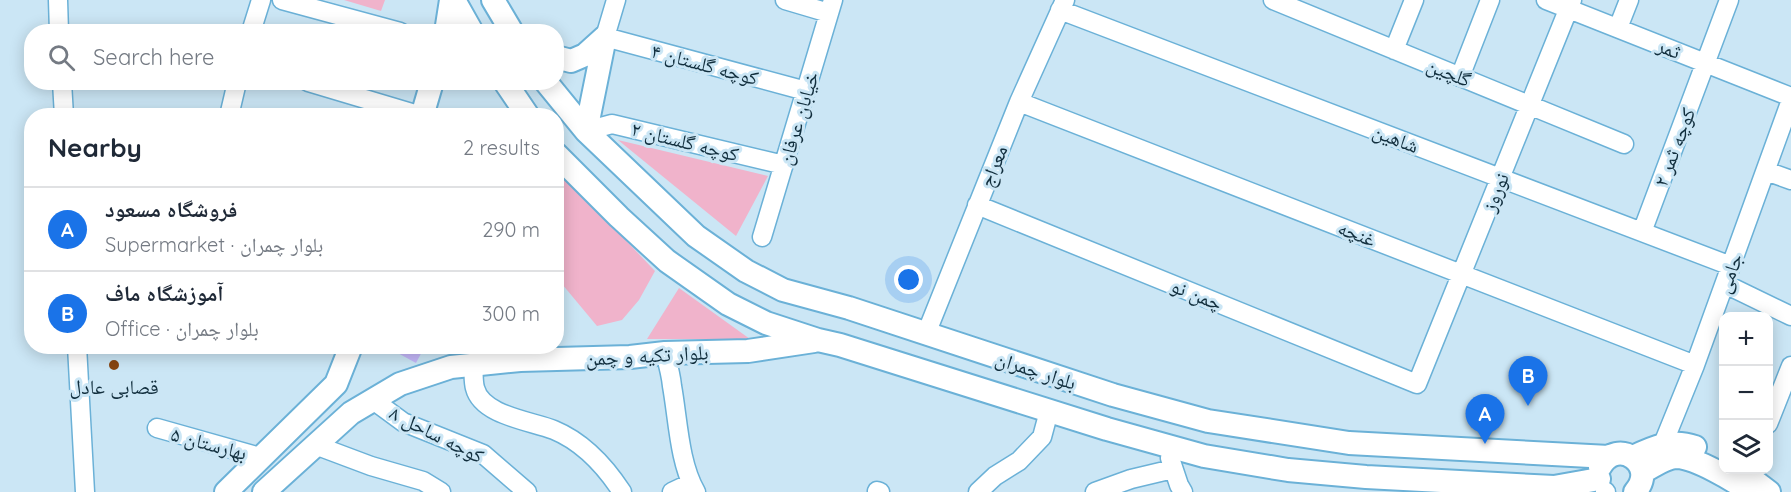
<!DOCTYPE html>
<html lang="en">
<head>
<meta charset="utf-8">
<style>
  :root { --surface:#fff; --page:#f2f2f3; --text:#1f2937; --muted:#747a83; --line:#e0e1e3; --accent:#1a73e8 }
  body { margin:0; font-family:Quicksand,"Noto Naskh Arabic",sans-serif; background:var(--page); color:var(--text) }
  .controls { position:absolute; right:18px; bottom:18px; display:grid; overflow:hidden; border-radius:12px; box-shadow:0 3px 15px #0003 }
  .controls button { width:54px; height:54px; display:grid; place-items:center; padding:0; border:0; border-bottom:2px solid var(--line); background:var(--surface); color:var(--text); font:30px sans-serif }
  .you { position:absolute; left:909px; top:280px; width:21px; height:21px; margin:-15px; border:4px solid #fff; border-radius:50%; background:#1a73e8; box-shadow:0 0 0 9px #1a73e833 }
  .badge { display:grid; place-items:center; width:39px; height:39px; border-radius:50%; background:var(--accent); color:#fff; font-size:20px; font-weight:700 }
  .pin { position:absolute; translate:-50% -50px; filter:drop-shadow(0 2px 3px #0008) }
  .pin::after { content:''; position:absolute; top:32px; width:21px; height:18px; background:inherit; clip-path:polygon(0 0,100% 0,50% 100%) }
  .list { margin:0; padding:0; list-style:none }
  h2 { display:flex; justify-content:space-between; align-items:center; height:78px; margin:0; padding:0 24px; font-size:26px }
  h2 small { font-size:20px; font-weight:400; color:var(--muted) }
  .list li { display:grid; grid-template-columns:39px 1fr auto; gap:18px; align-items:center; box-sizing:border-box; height:84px; padding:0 24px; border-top:2px solid var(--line) }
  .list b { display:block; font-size:22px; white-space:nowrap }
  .list p { margin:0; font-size:20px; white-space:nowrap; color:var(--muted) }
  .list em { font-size:20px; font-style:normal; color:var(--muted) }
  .icon { flex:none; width:33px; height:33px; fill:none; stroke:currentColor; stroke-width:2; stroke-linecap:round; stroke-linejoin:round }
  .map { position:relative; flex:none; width:1791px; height:492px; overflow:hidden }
  .search { position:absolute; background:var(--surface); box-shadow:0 3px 15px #0003; left:24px; top:24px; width:540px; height:66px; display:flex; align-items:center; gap:15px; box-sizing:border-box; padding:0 21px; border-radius:24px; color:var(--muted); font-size:22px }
  .panel { position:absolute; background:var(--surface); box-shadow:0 3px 15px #0003; left:24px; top:108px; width:540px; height:246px; border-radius:24px }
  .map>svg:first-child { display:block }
</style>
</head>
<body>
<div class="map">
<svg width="1791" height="492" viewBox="0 0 1791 492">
  <rect width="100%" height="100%" fill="#cbe6f5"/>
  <path fill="#f0b3cb" d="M344,0H385L381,11Z
    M471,108L501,110L507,115H466Z
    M618,140L768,176L736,236Z
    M556,167L655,271L639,300L622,320L597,326L557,278Z
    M679,288L750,339H647Z"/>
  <path fill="#c4b7f9" d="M385,346H425L416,363Z"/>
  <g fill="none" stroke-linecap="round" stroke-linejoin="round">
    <defs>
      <path id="minor" d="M58,0L59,32
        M282,0L400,32
        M616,0L605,37L806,91
        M785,0L829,13
        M1273,0L1624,144
        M1546,0L1791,97
        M1060,10L1731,266
        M1618,28L1629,0
        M251,32L261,0
        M1394,50L1414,0
        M1460,77L1490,0
        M62,82L64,116
        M308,82L422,116
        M1019,102L1695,365
        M229,116L237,82
        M586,131L612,124L784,165
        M1766,171L1791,180
        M977,205L1417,384L1572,0
        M1642,232L1729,0
        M762,237L833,0
        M1725,284L1791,316
        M926,334L1019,102L1065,0
        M77,346L85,492
        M665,353C668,364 671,375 672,386C678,419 679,463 696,492
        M473,365C474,372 473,381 475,388C482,416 532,421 554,430C583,442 605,466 622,492
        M373,400L403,422L483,454L527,492
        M1768,424L1791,366
        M157,428L260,457
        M1663,444L1695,365L1791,100
        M315,445L371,466L423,481L441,492
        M1170,458L1179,485L1183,492
        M877,491L880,492
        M1605,491L1606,492
        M672,492L691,483
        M978,492L995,476L1019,461L1042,437L1049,411
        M1095,492L1131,479L1173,469"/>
      <path id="major" d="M454,0L472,32
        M493,0L512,32
        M446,32L451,0
        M556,57L571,61L585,55L605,37
        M505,82L528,116
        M546,82L586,131L696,236L746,271L783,290L849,308L1113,395L1208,421L1349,443L1609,457
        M422,116L432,82
        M586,131L605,37
        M556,154L619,217L667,261L728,304L766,323L818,340L840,345L1107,429L1204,456L1288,470L1366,477L1554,487L1599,479
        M1633,457C1654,447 1672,439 1695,447
        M1600,467C1617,436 1659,465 1635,492
        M1740,470L1769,492
        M1642,472C1653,467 1665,457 1677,457C1696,458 1734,480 1749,492
        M226,492L336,384L351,346
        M264,492L351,413L400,384L451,367L520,360L630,357L665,353L748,351L814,341"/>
    </defs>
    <use href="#minor" stroke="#6bb1d7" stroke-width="21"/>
    <use href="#major" stroke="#6bb1d7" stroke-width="26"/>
    <use href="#minor" stroke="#fff" stroke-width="18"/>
    <use href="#major" stroke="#fff" stroke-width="22"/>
  </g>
  <circle fill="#874612" stroke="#cbe6f5" stroke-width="2" cx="114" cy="365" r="6"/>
  <g text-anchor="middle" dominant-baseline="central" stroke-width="6" stroke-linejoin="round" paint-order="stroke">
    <g font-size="20" fill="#112e3d" stroke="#cbe6f5">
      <text transform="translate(1669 48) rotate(22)">ثمر</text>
      <text transform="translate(705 64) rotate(15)">کوچه گلستان ۴</text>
      <text transform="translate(1449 72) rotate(22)">گلچین</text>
      <text transform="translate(798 118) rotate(-73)">خیابان عرفان</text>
      <text transform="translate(1396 138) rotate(21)">شاهین</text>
      <text transform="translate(685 141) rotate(14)">کوچه گلستان ۲</text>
      <text transform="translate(1674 147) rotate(-69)">کوچه ثمر ۲</text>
      <text transform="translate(993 166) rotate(-68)">معراج</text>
      <text transform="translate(1495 192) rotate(-68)">نوروز</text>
      <text transform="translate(1357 233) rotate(21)">غنچه</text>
      <text transform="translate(1729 273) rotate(-70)">جامی</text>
      <text transform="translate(1197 294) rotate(22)">چمن نو</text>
      <text transform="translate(647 355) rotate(-3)">بلوار تکیه و چمن</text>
      <text transform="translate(1036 370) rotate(18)">بلوار چمران</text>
      <text transform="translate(437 434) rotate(27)">کوچه ساحل ۸</text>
      <text transform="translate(209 443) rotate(15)">بهارستان ۵</text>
    </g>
    <g font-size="20" fill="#112e3d" stroke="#cbe6f5">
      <text x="114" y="386">قصابی عادل</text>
    </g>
  </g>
</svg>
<div class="controls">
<button>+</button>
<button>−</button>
<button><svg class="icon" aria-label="layers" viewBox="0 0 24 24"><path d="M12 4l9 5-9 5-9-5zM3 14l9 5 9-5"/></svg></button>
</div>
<div class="you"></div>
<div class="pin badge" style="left:1485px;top:444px">A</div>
<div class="pin badge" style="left:1528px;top:406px">B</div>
<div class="search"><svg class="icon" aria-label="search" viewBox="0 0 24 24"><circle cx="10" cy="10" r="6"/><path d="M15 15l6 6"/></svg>Search here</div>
<section class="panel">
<h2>Nearby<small>2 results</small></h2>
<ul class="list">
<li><span class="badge">A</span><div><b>فروشگاه مسعود</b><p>Supermarket · بلوار چمران</p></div><em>290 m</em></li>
<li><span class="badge">B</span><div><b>آموزشگاه ماف</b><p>Office · بلوار چمران</p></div><em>300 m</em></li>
</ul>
</section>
</div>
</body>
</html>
